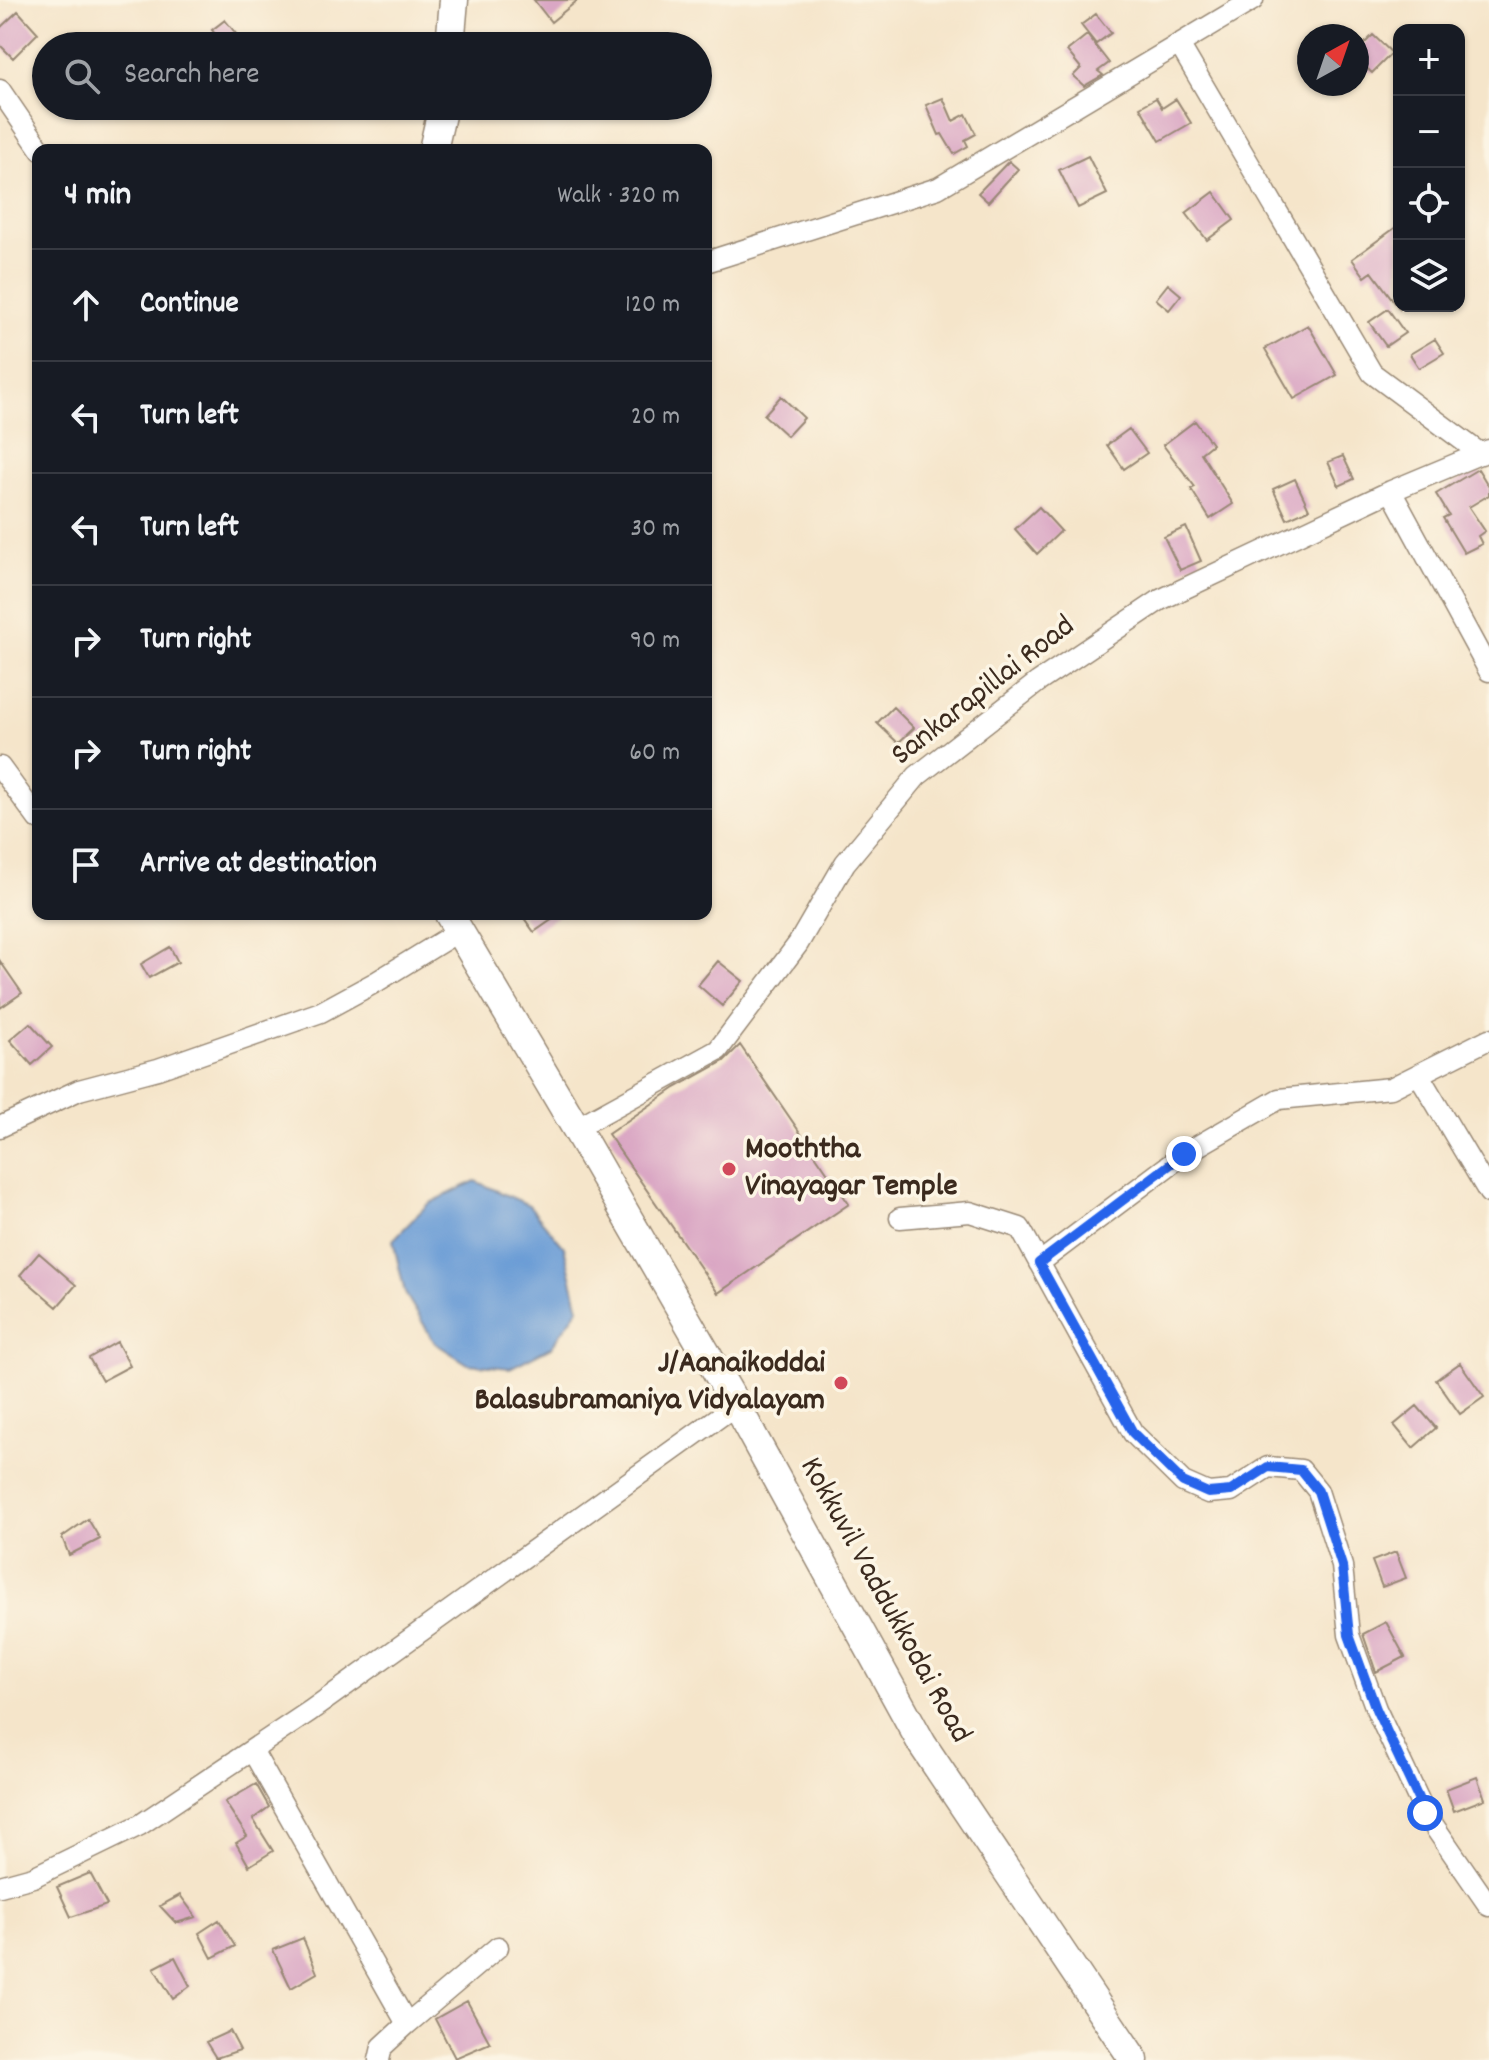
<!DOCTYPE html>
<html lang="en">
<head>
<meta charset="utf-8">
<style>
  :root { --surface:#171b24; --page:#20242c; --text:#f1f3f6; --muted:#9ea1a6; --line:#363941 }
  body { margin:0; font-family:Dekko,sans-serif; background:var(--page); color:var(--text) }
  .controls { position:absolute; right:24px; top:24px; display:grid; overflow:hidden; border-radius:16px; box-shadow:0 2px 6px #0004 }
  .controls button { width:72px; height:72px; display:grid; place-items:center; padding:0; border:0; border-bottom:2px solid var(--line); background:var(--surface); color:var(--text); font:40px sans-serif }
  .compass { position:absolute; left:1297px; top:24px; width:72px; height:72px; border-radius:50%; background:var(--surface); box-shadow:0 2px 6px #0004; rotate:40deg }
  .stop { position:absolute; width:24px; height:24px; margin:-18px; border:6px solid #2563eb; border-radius:50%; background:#fff }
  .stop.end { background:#2563eb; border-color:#fff; box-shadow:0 2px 8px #0008 }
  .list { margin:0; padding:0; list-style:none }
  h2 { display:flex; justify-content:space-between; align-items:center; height:104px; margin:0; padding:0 32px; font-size:34px }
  h2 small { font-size:26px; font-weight:400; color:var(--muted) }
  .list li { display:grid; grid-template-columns:52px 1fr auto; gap:24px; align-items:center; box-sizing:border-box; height:112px; padding:0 32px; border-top:2px solid var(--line) }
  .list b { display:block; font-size:30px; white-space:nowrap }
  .list em { font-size:26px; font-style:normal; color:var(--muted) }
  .icon { flex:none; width:44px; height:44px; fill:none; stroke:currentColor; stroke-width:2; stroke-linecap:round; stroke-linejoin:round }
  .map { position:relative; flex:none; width:1489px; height:2060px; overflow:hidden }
  .search { position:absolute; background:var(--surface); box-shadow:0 2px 6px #0004; left:32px; top:32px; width:680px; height:88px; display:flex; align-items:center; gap:20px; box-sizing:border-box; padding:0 28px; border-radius:44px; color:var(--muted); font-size:30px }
  .panel { position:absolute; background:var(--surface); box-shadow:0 2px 6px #0004; left:32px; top:144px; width:680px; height:776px; border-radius:16px }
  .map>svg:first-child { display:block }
</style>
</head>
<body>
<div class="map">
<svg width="1489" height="2060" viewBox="0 0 1489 2060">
  <rect width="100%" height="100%" fill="#fcf5e5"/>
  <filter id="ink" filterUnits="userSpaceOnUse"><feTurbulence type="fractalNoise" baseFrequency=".0125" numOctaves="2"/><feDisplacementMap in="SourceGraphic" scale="16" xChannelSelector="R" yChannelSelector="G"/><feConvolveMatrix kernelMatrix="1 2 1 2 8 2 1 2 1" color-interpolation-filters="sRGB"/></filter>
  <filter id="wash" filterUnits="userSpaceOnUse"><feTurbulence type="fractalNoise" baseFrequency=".006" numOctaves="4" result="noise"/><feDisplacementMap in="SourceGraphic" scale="32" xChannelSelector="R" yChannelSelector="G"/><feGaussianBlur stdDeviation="1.8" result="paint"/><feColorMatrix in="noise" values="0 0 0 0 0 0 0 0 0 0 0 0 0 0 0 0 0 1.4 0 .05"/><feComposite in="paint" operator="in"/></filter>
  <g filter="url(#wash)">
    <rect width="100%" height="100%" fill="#f5e5ca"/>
    <path fill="#6c9dd6" stroke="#54647a" stroke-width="2" d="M475,1181L529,1205L564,1247L579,1308L551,1347L510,1368L468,1364L435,1343L405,1293L393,1240L428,1204Z"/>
    <g id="blocks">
      <path fill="#daa7c4" d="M534,0H578L551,22Z
        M18,11L38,33L13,58L0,45V28Z
        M1096,14L1111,33L1096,44L1081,25Z
        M225,20L237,35L224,45L212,30Z
        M1087,35L1109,63L1098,71L1103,75L1084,86L1073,76L1081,68L1067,51Z
        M1373,35L1392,53L1372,73L1357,59V51Z
        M943,98L953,121L966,114L976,134L965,140L968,146L954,154L942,134L939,135L926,105Z
        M1156,98L1162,108L1176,99L1191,123L1160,141L1140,107Z
        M1088,156L1107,194L1078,208L1059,170Z
        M1009,161L1018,169L988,202L978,193Z
        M1214,192L1234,220L1207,240L1186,213Z
        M1399,225V308L1372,272L1365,277L1352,259Z
        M1168,284L1181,295L1169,310L1156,299Z
        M1388,309L1405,333L1386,346L1369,322Z
        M1308,325L1337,375L1294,399L1265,349Z
        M1435,339L1444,353L1419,368L1410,354Z
        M781,396L804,418L787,436L764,415Z
        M1195,421L1212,444L1201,453L1233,504L1210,519L1191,489L1195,487L1163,445Z
        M1129,429L1147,453L1124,469L1107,445Z
        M1343,456L1354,479L1339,486L1328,462Z
        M1478,469L1489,487V495L1469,507L1485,531L1478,536L1482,544L1464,553L1443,518L1449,515L1436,494Z
        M1295,479L1309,509L1287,519L1273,489Z
        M1039,507L1061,531L1037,554L1015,529Z
        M1186,527L1201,561L1180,570L1164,537Z
        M893,707L914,728L898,743L877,723Z
        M521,914H560L534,932Z
        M170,947L178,962L149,978L141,964Z
        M0,961L22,993L0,1008Z
        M718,961L743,981L722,1006L698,985Z
        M30,1023L52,1047L32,1065L10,1040Z
        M740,1045L849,1204L718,1293L608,1134L675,1088L724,1061Z
        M39,1253L76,1285L57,1307L20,1275Z
        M117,1342L130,1366L102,1381L89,1358Z
        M1460,1363L1484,1397L1460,1414L1436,1380Z
        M1417,1406L1436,1428L1413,1448L1394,1425Z
        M88,1519L100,1539L69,1555L62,1537Z
        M1396,1552L1406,1578L1382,1587L1372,1561Z
        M1386,1622L1405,1657L1376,1672L1363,1634Z
        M1477,1777L1485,1799L1454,1811L1446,1789Z
        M256,1784L269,1807L253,1819L273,1851L249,1866L236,1843L247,1836L225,1802Z
        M90,1873L107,1905L71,1917L57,1887Z
        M180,1895L196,1917L176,1923L160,1906Z
        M219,1920L235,1946L212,1958L199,1933Z
        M303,1938L317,1973L291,1988L273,1950Z
        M175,1957L190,1986L173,1999L154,1968Z
        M467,2001L490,2043L455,2058L435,2019Z
        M230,2031L240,2050L216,2058L206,2042Z"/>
    </g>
  </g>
  <g filter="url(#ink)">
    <use href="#blocks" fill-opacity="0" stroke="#988874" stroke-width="2"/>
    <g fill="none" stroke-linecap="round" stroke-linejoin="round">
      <defs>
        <path id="street" d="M1179,44L1372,373L1481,454
          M0,90L41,150
          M706,262L938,188L1253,0
          M1391,491L1489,671
          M0,767L38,819
          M1419,1075L1489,1193
          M0,1127L79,1090L158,1069L321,1012L376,982L459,931
          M576,1128L718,1050L798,944L845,863L917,776L1038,682L1160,600L1391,491L1489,450
          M900,1218L970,1212L1020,1228L1133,1433L1183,1482L1208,1493L1231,1491L1268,1467L1301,1470L1318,1491L1342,1566L1349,1635L1376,1709L1425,1813L1489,1906
          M1039,1263L1184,1154L1279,1099L1391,1088L1489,1039
          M252,1750L407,2024
          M0,1886L33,1877L140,1825L310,1711L736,1405
          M379,2060L382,2047L407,2024L498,1947"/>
        <path id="secondary" d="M450,46L454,0
          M433,150L443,106
          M449,914L576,1128L736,1405L922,1744L1134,2060"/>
      </defs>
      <use href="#street" stroke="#988874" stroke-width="23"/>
      <use href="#secondary" stroke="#988874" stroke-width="31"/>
      <use href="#street" stroke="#fff" stroke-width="20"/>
      <use href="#secondary" stroke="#fff" stroke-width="28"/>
    </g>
  </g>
  <g fill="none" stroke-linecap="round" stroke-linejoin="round" filter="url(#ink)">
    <path stroke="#2563eb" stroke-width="10" d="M1184,1154L1039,1263L1133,1433L1183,1482L1208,1493L1231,1491L1268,1467L1301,1470L1318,1491L1342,1566L1349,1635L1376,1709L1425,1813"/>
  </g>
  <g fill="#d1495b" stroke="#fcf5e5" stroke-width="3">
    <circle cx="729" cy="1169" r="8"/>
    <circle cx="841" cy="1383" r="8"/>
  </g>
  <g text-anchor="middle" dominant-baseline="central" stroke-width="7" stroke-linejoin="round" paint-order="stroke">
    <g font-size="32" fill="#3b2a1e" stroke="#fcf5e5">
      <text transform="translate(984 692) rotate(-38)">Sankarapillai Road</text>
      <text transform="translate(884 1601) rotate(61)">Kokkuvil Vaddukkodai Road</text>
    </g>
    <g font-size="32" font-weight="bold" fill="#3b2a1e" stroke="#fcf5e5" text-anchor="start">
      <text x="745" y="1151">Mooththa<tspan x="745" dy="37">Vinayagar Temple</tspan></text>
      <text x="825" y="1365" text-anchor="end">J/Aanaikoddai<tspan x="825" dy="37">Balasubramaniya Vidyalayam</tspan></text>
    </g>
  </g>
</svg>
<div class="controls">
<button>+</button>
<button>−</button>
<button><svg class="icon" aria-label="locate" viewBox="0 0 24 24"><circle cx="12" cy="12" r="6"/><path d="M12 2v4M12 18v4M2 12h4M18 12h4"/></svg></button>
<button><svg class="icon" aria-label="layers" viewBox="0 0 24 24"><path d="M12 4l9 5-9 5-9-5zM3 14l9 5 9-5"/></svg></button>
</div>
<svg class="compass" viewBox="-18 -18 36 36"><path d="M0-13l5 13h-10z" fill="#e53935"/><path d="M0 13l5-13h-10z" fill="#9ea1a6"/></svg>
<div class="stop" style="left:1425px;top:1813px"></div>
<div class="stop end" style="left:1184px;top:1154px"></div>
<div class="search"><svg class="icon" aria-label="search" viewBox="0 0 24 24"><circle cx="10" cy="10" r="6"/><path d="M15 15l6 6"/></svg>Search here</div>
<section class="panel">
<h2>4 min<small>Walk · 320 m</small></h2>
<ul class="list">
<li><svg class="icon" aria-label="ahead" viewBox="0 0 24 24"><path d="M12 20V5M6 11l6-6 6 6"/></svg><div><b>Continue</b></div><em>120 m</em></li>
<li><svg class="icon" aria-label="left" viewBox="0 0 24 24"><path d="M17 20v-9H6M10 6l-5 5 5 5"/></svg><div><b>Turn left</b></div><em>20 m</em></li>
<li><svg class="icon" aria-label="left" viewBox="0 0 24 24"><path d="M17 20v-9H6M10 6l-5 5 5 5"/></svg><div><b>Turn left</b></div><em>30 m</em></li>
<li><svg class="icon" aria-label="right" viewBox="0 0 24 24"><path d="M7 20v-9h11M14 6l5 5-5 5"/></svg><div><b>Turn right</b></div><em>90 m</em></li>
<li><svg class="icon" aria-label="right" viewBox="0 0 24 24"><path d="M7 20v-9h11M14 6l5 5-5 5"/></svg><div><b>Turn right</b></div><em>60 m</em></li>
<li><svg class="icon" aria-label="arrive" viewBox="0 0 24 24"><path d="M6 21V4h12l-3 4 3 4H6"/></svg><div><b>Arrive at destination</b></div></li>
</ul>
</section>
</div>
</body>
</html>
